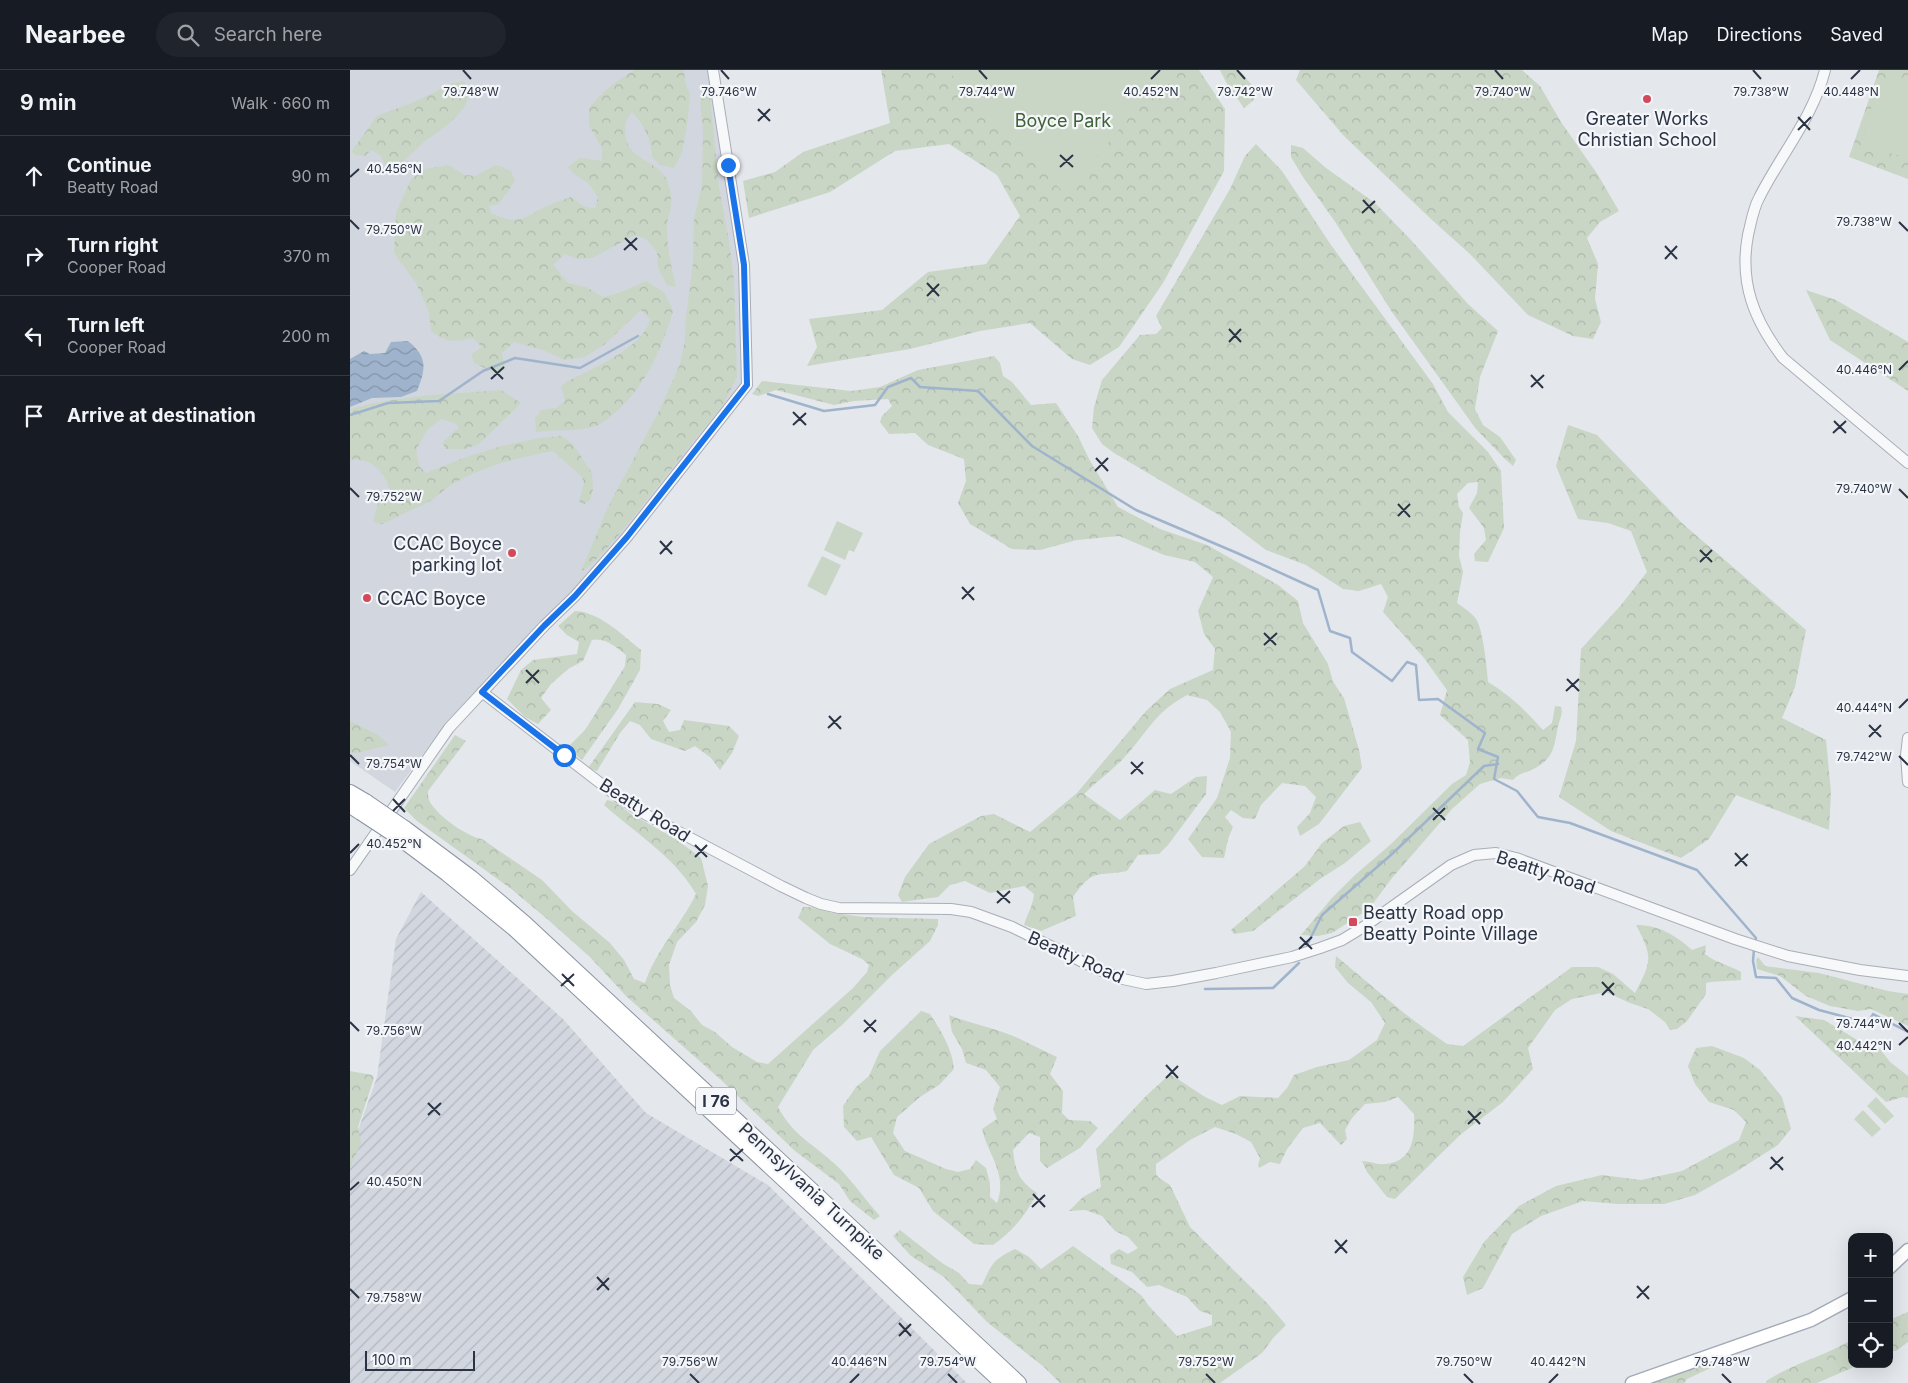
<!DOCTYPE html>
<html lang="en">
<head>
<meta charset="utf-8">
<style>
  :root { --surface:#171b24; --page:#20242c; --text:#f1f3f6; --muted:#9ea1a6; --line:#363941 }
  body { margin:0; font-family:Inter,sans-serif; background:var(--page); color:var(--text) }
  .controls { position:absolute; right:15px; bottom:15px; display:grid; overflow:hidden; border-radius:10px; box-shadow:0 5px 20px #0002 }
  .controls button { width:45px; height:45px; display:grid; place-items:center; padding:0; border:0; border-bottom:1px solid var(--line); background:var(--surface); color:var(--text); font:25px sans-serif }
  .scale { position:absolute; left:15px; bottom:12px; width:110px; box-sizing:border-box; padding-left:5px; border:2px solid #2b3445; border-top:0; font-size:14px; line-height:18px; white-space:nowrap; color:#2b3445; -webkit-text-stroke:4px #f4f6f9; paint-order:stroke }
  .stop { position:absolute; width:15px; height:15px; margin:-11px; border:4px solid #1a73e8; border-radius:50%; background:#fff }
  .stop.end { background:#1a73e8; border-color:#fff; box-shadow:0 1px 5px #0008 }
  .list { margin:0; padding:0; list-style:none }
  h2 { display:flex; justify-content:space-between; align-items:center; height:65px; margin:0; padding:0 20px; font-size:21px }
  h2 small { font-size:16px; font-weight:400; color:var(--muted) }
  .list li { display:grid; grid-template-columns:32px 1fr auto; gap:15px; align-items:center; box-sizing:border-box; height:80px; padding:0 20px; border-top:1px solid var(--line) }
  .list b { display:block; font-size:19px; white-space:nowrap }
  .list p { margin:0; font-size:16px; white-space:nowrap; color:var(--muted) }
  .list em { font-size:16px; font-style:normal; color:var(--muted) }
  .icon { flex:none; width:28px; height:28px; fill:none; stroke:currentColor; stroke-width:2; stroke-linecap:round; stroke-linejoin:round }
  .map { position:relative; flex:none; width:1558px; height:1313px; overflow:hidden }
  header { display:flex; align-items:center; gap:30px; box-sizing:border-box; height:70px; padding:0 25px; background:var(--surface); border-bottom:1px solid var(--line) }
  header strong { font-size:24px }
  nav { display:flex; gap:28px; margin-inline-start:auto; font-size:18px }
  .search { width:350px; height:45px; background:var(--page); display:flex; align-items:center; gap:12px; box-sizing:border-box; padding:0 18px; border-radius:28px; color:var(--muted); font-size:19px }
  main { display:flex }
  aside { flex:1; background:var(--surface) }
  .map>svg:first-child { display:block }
</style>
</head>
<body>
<header>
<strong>Nearbee</strong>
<div class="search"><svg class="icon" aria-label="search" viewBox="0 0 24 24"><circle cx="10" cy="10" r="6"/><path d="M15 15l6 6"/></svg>Search here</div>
<nav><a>Map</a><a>Directions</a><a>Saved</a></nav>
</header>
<main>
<aside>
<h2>9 min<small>Walk · 660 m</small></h2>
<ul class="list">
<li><svg class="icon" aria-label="ahead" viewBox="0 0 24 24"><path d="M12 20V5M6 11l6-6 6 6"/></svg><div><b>Continue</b><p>Beatty Road</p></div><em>90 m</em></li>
<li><svg class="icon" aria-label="right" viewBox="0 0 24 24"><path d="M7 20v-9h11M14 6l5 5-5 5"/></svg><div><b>Turn right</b><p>Cooper Road</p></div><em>370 m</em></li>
<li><svg class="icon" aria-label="left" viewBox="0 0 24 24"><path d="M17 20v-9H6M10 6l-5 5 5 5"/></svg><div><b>Turn left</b><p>Cooper Road</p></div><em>200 m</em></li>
<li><svg class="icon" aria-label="arrive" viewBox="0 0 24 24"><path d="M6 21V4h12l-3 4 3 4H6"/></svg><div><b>Arrive at destination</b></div></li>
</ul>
</aside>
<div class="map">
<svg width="1558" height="1313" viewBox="0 0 1558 1313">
  <defs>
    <pattern id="industrial-furrows" width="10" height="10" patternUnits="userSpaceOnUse" patternTransform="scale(1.25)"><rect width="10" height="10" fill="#d2d6de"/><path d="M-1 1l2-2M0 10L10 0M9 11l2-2" fill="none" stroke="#b4b8c0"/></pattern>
    <pattern id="forest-crowns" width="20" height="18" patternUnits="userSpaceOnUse" patternTransform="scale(1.25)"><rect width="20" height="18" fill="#c9d6c5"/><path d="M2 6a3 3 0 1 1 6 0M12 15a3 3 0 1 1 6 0" fill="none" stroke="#adb8ab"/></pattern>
    <pattern id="water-waves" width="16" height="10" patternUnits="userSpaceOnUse" patternTransform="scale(1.25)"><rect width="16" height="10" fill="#9fb4cc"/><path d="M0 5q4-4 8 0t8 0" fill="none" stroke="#8293a7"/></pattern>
  </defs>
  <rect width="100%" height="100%" fill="#e4e7ec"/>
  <path fill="#d2d6de" d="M0,0H358L389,195L393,313L274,464L223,523L192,551L95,654L45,722L0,691Z"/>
  <path fill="url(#industrial-furrows)" d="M71,822L213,949L296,1043L418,1115L617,1313H0V1083L27,1007L46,869Z"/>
  <path fill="url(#forest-crowns)" d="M285,0H334L335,11L340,25L337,55L332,83L324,98L310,95L302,87C301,69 295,56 282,42C277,49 274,53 275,63C277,91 307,89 317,110C320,117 322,129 321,137C320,143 317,149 317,156C317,176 321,197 326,217L317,215L308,198L307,182L296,169L285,165L242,188L228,189L215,184L203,195L218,213L236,217L253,227L269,223L296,211L314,222L323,241C312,279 294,320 262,345C257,349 252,354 246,356C227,362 206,359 186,362L185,349L191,340L206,338L215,331L211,317L216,312C240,300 295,277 300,249L291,240L255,274L235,287L214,290L193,280L164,272L152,283L155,298L147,304L124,293L122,284L132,277L123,268C105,272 96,273 81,261L79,242L66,213L44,183L46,143L61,109L76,99L98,95L115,105L125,106L146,95L161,101L165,111L149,134L139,136L141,143C170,157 173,147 199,135C206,132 214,130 221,127L235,137L245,138L248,127L239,114L223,103L218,97L230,88L252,91V79L239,55V38C252,22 267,10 285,0Z
    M531,0H849L875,39L874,101L813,213L769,277L740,295L722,289L680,253L630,261L560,279L457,296L467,277L459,249L532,240L578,202L636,194L670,146L647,105L599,74L545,81L480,122L399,148L393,111L425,102L453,82L540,53Z
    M870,0H889L907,21L904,30L894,38L877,14Z
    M950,0H1172L1190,16L1211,52L1248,105L1269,141L1250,152L1237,168L1248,194L1245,229L1251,252L1243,269L1223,266L1178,245L1120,184L1082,150L994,66L946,10Z
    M1529,0H1558V109L1499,87Z
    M114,11C132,37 89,60 73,73C63,82 54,91 44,100L36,97L31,86L21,80L15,86L6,85L1,82L27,46L64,32L103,13Z
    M350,27H360L369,117L380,177L384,210L387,307L374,333L269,465L243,493L231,502L257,439L310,339L330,294L335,271L336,248L343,192L344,149L352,114L353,60Z
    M906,74L932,101L981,175L1083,314L1098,342L1138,382L1151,401L1154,458L1138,492L1125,491L1124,484L1136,470L1134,458L1119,438L1127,423L1128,412L1118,413L1107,424L1109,437L1113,443L1110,462L1109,486L1113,502L1107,533C1114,538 1121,542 1126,549C1133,559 1137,598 1138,612C1161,626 1175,640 1193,660L1202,653L1205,636L1211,637C1213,644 1210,649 1208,656C1205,673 1204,688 1187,697C1178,703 1170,702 1163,710L1151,708L1130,714L1102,739L1042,808L1019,839L982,863L968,866L951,865L981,829L1005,805L1040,775L1102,714L1116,705L1120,692L1118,670L1090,645L1097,620L1074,588L1033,542L1038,527L1031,514L1009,521L993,519L956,495L916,480L874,448L764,383L752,374L742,358L744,337L752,310L790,265L806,264L812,258L806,246L880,119L895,86Z
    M941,75L953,78L976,98L1025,133L1061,170L1118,234L1148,261L1130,307L1125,339L1133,355L1150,367L1166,390L1163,396L1155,389L1126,359L1042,242L986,153L953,107L941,87Z
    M1456,220L1486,230L1558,272V321L1480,270Z
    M644,286L650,293L653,306L662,312L681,335L706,333L728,366L739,389L768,437L810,459L857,475L928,515L948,531L953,553L978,594L983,612L994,628L1009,680L1012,698L969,754L950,766L947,757L960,743L966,727L955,716L932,713L911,735L905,749L893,748L881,740L875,747L883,757L878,769L874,788L852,787L838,769L867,728L880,688L881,662L870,642L857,630L837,625C803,643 796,665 772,690C760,702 746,712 734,724L770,750L805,720L821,724L846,707L857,706L856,724L818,775L809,784L788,785L777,801C746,807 744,797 723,827L726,846L691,861L674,855C677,844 683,836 684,824L674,816L640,823L615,811L600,815L588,827L552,832L548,825L555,807L579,774L631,746L644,744L680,762L727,723L796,641L820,619L863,600L865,579L854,564L848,541L863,507L845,492L814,485L769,466L727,470L690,480L662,479L620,454L608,433L616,411L614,389L578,375L565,363L539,364L530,352L532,346L542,336L538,329L504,331L484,335L426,320L408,326L402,324L412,311L501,321L530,317L568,300Z
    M151,320L171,333L129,374L115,379H95L93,372L101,364L109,358L106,354L91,349L77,360L66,380L69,396L76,403L116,387L152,376L190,368L211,366L223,374L242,403L243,419L240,430L233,435L229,431L234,413L232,407L203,381C165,388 129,397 97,418C92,421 87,427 82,430C66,439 49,445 33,454L23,452L28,433L40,421C35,402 21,387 0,390V339C50,325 100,324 151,320Z
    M1218,355L1247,365L1333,454L1456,560L1445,617L1432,648L1476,670L1481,722L1479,760L1386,725L1359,769L1331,788L1261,761L1209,727L1226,671L1231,579L1271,535L1297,502L1281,461L1258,453L1228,449L1206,396Z
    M225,541C250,542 272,565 291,580L290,600L268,639L232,690L217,678L235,660L275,596L276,585C266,577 255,567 242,570L233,591L218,599L201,614L191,628L201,640L188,654L175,647L157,629L171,600L183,590L227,584L229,572L217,565L208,556Z
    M285,632L308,634L321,640L313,651L319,662L330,660L334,650L379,656L389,666L382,683L370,700L361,688L345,676L335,681L301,669L290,655L280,651L270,663L247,701L238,698Z
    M0,651L28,665L39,675L7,683L0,682Z
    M105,665L116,671L78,721C78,725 78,729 80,732C88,746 117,767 132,769L192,810L222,841L260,873L274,890L284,909L295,913C306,880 331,855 346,824C325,787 285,763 254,735L257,730L265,732L281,744L326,769L351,788L358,816L355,835L346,852L327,872L319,895L320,915L324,928L341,941L352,955L365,962L382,977L407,992L418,994L503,918L517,902L519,895L512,889L480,874L448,848L453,837H460L483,843L514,847L588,849V855L580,871L542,905L492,955L463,980L428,1037C444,1067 464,1074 487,1096C503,1111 515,1130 530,1146L524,1150L500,1131L489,1114L445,1081L370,1009L276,926L240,887L196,848L160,818L67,751L54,738Z
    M1010,752L1021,771L995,793L970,809L903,861L884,864L881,860L955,796L972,773L994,756Z
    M1286,855C1309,855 1325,865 1342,880L1356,875L1355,884C1366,893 1379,895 1391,902V910C1383,911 1362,911 1356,913V924L1337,951L1327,959L1320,960L1315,952L1298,939L1280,933L1256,922L1222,929L1205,940L1178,978L1183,999L1153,1032L1110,1065L1045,1129L1037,1127L1017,1102L1012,1091C1019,1091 1028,1095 1035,1094C1063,1092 1065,1067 1064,1044L1048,1027L1035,1032L1015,1034L1002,1048L995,1060L997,1069L991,1075L970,1053L953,1058L937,1079L930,1094L920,1092L909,1098L908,1095L910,1088L901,1072L886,1064L865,1057L840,1070L806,1094V1104L809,1108L820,1115L840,1157L917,1233L936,1255L924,1267L912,1283L870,1313H710L694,1297L637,1252L594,1207L561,1186L543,1166L550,1160L592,1193L609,1203L619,1214L632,1215C642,1194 642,1190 665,1179L679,1187L691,1199L723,1176L791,1225L798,1235L827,1266L862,1255V1245L850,1241L837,1227L809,1215L797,1217L782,1202L761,1194L760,1185L769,1179L778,1184L788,1178L778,1167L765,1161L752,1146L735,1140L719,1141L733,1127L751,1117L746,1079L796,1026L820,1004L855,1027L872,1035L890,1026L928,1028L937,1018L944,1005L967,997L999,990L1027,970L1035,953L1021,932L998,913L985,897L986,886L1054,943L1074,958L1097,974L1113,976L1222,897H1248L1263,904L1285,923C1302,891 1303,887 1286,855Z
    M1408,887L1415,896L1469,903L1538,921L1558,924V956L1521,939L1508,941L1480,936L1456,926L1430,906L1407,899L1406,890Z
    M571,941L580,944C591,961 602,978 604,999L589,1015L570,1027L547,1047L543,1063L555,1081L596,1099L608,1102L620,1099L626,1090L636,1098L640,1113V1127L647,1133C658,1104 638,1085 632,1059L647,1049L643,1039L650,1017L636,1000L616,993L612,979L602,962L599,945C621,954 646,958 668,968C681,974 693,981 707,987L700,1004L713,1021L712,1043L719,1050L740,1051L748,1058L730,1078L697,1098L690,1091V1067L679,1063L663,1080C665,1101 669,1111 687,1123C676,1145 663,1161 643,1175L624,1174L583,1141L569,1118L544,1105L521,1067L507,1071L494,1057L493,1036L506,1017L519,1006L530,981Z
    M1445,946L1474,950L1509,971L1530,979L1540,992L1558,1006V1028L1553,1027L1536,1032Z
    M1362,976L1394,988L1410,1000L1432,1027L1441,1059L1428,1075L1384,1103L1345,1125L1314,1134H1268L1233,1131L1191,1146L1162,1164L1133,1218L1117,1225L1113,1207L1134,1172L1169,1136L1206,1116L1252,1105L1291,1110L1332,1101L1389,1070L1396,1052L1384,1040L1359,1032L1345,1014L1338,996L1346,978Z
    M0,1001L22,1005L24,1008L8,1057L11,1073L0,1098Z
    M1558,1242V1272L1546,1281H1539V1250Z
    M1502,1270V1294H1509L1504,1297L1467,1313H1416V1311C1442,1294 1474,1286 1502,1270Z
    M1374,1290L1367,1295L1337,1309L1334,1313H1304C1328,1304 1348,1293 1374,1290Z"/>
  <path fill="#c9d6c5" d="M597,0H817L716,125Z
    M1530,7L1558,12V88L1511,75Z
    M487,451L513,463L504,482L499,480L495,490L474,480Z
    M472,486L491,495L476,526L457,516Z
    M1526,1027L1544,1046L1535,1054L1517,1036Z
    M1513,1040L1531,1059L1522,1067L1504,1049Z"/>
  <path fill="url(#water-waves)" d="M58,271C78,287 76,299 67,321L51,327L22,328L0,337V289L14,281L20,284L35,283L41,272Z"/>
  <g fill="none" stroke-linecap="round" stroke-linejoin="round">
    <path stroke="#9fb4cc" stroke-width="2.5" d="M418,324L474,341L525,335L538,317L561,308L570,317L628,321L682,376L786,440L887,483L968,520L980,561L1000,568L1002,582L1042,611L1057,592L1066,595L1069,630L1088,629L1135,663L1128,679L1148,687L1144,709L1167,721L1188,747L1220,753L1347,800L1406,868L1405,874
      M0,345L38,333L89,331L133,301L165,288L230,298L288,266
      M957,875L972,845L1042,784L1134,696L1148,694
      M1404,879L1403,891L1406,907L1426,908L1442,928L1469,940L1518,953L1523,944L1558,962
      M855,919L923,918L949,893"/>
    <defs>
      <path id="minor" d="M1475,0C1463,48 1431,84 1409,128C1403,139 1401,153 1398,165C1389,213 1404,250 1433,288L1558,393
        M132,622L267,726L295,744L431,816L456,828L471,834L489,838L601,839L621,842L662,857L749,900L773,909L796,914L823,911L866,903L942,887L970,878L992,870L1015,856L1101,795L1124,785L1146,783L1166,788L1385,869L1438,886L1510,900L1558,906
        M1558,668L1556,685L1558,712
        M0,800L99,658L194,556L225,526L277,467L397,315L394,195L363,0"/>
      <path id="major" d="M1539,1198L1558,1180
        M1282,1313L1461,1250L1502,1228"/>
      <path id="highway" d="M0,722L17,732
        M0,736L11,743
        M55,758L122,808L175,853L669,1313
        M49,768L97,804L163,858L652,1313"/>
    </defs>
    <use href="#minor" stroke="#a9aeb7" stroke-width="12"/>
    <use href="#major" stroke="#a3abb8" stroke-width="15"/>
    <use href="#highway" stroke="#8b94a3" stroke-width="16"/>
    <use href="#minor" stroke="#f7f8fa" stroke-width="10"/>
    <use href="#major" stroke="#fff" stroke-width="12"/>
    <use href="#highway" stroke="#fff" stroke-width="14"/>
    <defs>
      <path id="highway-bridge" d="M17,732L55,758
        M11,743L49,768"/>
    </defs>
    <use href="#highway-bridge" stroke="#8b94a3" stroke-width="16" stroke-linecap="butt"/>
    <use href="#highway-bridge" stroke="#fff" stroke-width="14"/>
  </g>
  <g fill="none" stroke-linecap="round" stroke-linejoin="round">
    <path stroke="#1a73e8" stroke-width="6" d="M214,685L132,622L194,556L225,526L277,467L397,315L394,195L378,95"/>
  </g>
  <path fill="none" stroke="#2b3445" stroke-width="2" d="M113,0L121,9M371,0L379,9M629,0L637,9M887,0L895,9M1145,0L1153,9M1403,0L1411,9M801,9L810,0M1501,9L1510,0M408,39L420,51M1448,47L1460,60M408,51L420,39M1448,60L1461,47M710,85L723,97M710,97L723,85M0,107L9,99M1013,130L1025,143M1012,143L1025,131M0,150L9,159M1549,152L1558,161M275,168L287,180M1315,176L1327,189M274,180L287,168M1315,189L1327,176M577,213L589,226M577,226L589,214M879,259L891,272M879,272L891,259M141,297L153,309M1549,300L1558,291M1181,305L1193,318M141,309L154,297M1181,317L1194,305M443,342L456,355M1484,351L1496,363M443,355L456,343M1483,363L1496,351M746,388L758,401M745,401L758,388M0,418L9,427M1549,419L1558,428M1048,434L1060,447M1048,446L1060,434M310,471L322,484M1350,480L1362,492M310,484L322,471M1350,492L1362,480M612,517L624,530M612,529L624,517M914,563L926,575M914,575L927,563M176,600L189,613M1217,609L1229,621M176,613L189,600M1216,621L1229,609M1549,638L1558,629M479,646L491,659M1519,655L1531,667M478,658L491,646M1519,667L1531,655M0,685L9,694M1549,686L1558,695M781,692L793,704M781,704L793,692M43,729L55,742M1083,738L1095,750M43,741L55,729M1083,750L1095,738M345,775L357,787M0,783L9,774M1385,783L1397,796M345,787L357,775M1385,796L1398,784M647,821L660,833M647,833L660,821M950,867L962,879M949,879L962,867M212,904L224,916M1252,912L1264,925M211,916L224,904M1252,925L1264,913M514,950L526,962M0,952L9,961M1549,953L1558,962M514,962L526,950M1549,975L1558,967M816,995L828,1008M816,1008L828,996M78,1033L90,1045M1118,1041L1130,1054M78,1045L91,1033M1118,1054L1131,1042M380,1079L393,1091M1421,1087L1433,1100M380,1091L393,1079M1420,1099L1433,1087M0,1120L9,1112M683,1124L695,1137M682,1137L695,1125M985,1170L997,1183M985,1183L997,1170M247,1207L259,1220M1287,1216L1299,1229M0,1219L9,1228M247,1220L259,1208M1287,1228L1299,1216M549,1253L561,1266M549,1266L561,1254M340,1304L349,1313M598,1304L607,1313M856,1304L865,1313M1114,1304L1123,1313M1372,1304L1381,1313M500,1313L509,1304M1199,1313L1208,1304"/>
  <g fill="#d1495b" stroke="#f4f6f9" stroke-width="2">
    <circle cx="1297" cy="29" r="5"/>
    <circle cx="162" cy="483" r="5"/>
    <circle cx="17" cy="528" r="5"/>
    <rect x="998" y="847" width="10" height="10" rx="2.5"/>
  </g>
  <g text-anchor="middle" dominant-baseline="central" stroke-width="4.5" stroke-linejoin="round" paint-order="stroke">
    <rect fill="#f4f6f9" stroke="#676e7b" stroke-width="1" x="346" y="1017.5" width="40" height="27" rx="4"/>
    <g font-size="16" font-weight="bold" fill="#2b3445">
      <text x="366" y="1031">I 76</text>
    </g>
    <g font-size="18" fill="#2b3445" stroke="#f4f6f9" text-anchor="start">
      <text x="1297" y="48" text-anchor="middle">Greater Works<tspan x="1297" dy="21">Christian School</tspan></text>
      <text x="152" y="473" text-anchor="end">CCAC Boyce<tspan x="152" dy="21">parking lot</tspan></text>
      <text x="27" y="528">CCAC Boyce</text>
      <text x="1013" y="842">Beatty Road opp<tspan x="1013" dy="21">Beatty Pointe Village</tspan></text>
    </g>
    <g font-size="18" fill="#3f6138" stroke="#f4f6f9">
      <text x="713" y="50">Boyce Park</text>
    </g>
    <g font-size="18" fill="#2b3445" stroke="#f4f6f9">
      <text transform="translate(295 740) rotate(32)">Beatty Road</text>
      <text transform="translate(1196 802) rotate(18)">Beatty Road</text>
      <text transform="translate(726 887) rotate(24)">Beatty Road</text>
      <text transform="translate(462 1121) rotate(43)">Pennsylvania Turnpike</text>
    </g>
  </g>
  <g font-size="12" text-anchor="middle" fill="#2b3445" stroke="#f4f6f9" stroke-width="4.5" stroke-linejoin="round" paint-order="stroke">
    <text x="801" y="26">40.452°N</text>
    <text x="1501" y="26">40.448°N</text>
    <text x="379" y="26">79.746°W</text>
    <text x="121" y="26">79.748°W</text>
    <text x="637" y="26">79.744°W</text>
    <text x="895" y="26">79.742°W</text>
    <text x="1153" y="26">79.740°W</text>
    <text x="1411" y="26">79.738°W</text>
    <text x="44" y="103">40.456°N</text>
    <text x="1514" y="156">79.738°W</text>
    <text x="44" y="164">79.750°W</text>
    <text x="1514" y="304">40.446°N</text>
    <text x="1514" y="423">79.740°W</text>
    <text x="44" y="431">79.752°W</text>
    <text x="1514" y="642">40.444°N</text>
    <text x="1514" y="691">79.742°W</text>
    <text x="44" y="698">79.754°W</text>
    <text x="44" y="778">40.452°N</text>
    <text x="1514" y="958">79.744°W</text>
    <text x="44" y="965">79.756°W</text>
    <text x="1514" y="980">40.442°N</text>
    <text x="44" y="1116">40.450°N</text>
    <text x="44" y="1232">79.758°W</text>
    <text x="340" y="1296">79.756°W</text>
    <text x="598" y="1296">79.754°W</text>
    <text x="856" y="1296">79.752°W</text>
    <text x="1114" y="1296">79.750°W</text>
    <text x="1372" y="1296">79.748°W</text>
    <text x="509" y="1296">40.446°N</text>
    <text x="1208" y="1296">40.442°N</text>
  </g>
</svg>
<div class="controls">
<button>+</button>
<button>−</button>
<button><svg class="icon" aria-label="locate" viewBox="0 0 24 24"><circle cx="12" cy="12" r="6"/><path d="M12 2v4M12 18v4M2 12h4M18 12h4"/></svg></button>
</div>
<div class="scale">100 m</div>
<div class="stop" style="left:214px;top:685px"></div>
<div class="stop end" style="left:378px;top:95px"></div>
</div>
</main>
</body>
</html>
